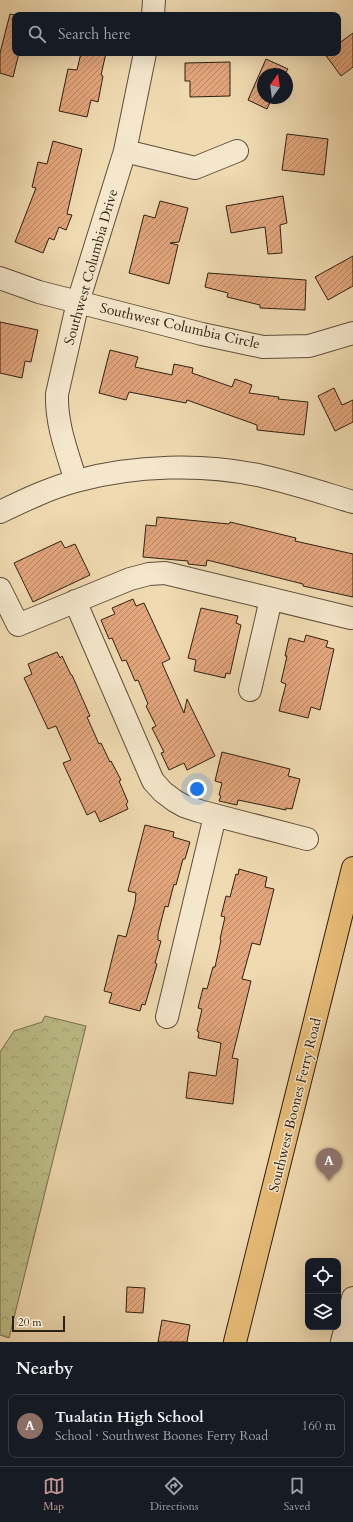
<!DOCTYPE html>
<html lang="en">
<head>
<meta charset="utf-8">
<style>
  :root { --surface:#171b24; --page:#20242c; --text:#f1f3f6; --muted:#9ea1a6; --line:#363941; --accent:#c59692 }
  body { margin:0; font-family:Cardo,serif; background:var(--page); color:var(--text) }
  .controls { position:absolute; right:12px; bottom:12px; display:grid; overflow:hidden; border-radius:8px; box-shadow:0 4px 16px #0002 }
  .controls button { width:36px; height:36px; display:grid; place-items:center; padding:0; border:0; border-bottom:1px solid var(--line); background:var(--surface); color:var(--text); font:20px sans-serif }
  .compass { position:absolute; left:257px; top:68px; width:36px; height:36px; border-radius:50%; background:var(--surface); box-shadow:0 4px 16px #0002; rotate:14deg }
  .scale { position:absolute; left:12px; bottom:10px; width:53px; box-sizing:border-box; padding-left:4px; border:2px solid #2d2112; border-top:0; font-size:11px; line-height:14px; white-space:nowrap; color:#2d2112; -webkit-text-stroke:3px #f5e7cc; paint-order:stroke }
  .you { position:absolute; left:197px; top:789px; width:14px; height:14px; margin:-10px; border:3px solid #fff; border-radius:50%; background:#1a73e8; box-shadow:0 0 0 6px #1a73e833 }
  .badge { display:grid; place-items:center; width:26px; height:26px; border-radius:50%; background:var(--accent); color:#fff; font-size:13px; font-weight:700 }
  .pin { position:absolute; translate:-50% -33px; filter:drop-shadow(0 1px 2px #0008) }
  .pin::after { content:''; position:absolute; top:21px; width:14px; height:12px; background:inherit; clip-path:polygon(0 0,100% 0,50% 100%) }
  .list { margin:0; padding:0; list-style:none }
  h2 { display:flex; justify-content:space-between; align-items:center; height:52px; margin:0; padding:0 16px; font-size:17px }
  h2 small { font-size:13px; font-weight:400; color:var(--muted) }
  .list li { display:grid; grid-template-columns:26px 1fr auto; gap:12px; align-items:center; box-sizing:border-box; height:64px; margin:0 8px 8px; padding:0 8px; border:1px solid var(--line); border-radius:8px }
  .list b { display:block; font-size:15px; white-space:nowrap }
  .list p { margin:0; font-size:13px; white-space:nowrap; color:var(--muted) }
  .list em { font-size:13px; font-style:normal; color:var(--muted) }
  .icon { flex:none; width:22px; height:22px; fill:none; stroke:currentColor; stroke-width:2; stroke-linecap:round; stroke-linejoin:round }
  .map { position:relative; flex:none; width:353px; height:1342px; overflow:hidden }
  .search { position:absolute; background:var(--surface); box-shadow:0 4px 16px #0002; left:12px; right:12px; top:12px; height:44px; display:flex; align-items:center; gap:10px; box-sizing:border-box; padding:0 14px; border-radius:8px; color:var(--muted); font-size:15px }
  .sheet { height:124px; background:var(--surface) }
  nav { display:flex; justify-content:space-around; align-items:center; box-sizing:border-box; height:56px; border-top:1px solid var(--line); background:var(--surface); font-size:11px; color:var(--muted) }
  nav a { display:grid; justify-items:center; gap:2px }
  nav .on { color:var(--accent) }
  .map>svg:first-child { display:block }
</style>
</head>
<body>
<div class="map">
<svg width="353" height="1342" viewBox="0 0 353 1342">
  <defs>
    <pattern id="forest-crowns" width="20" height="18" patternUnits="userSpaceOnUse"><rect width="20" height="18" fill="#bdbe89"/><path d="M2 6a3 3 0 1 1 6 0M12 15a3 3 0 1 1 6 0" fill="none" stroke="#a3a375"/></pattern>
    <pattern id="building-hatch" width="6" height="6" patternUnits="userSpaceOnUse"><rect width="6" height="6" fill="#e3a67d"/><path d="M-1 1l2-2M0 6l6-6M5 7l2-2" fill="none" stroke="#b88765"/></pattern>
  </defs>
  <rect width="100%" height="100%" fill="#f0dab1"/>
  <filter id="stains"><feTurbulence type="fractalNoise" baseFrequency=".005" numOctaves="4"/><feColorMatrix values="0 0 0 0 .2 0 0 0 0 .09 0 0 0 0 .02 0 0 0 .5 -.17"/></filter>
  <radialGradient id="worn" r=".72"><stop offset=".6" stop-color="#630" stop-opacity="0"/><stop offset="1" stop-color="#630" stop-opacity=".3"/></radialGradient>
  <path fill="url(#forest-crowns)" stroke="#75704e" d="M45,1016L86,1026L9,1338L0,1335V1052L14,1031L42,1022Z"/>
  <path fill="url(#building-hatch)" stroke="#2d2112" d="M10,14L15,15V53H19L13,77L0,73V53Z
    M353,33V67L341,76L324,53H338V44Z
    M81,53H106L101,75L103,76L98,102L91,100L87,117L59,111L68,69L77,70Z
    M266,59L288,69L285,74H263V98H272L267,109L248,100Z
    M230,62V96L190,97V81H185V63Z
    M287,134L328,139L324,175L282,170Z
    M53,141L82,149L67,214L72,215L66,230L59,227L54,240L49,238L43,253L15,242L36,188L32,187L38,162L47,164Z
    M283,196L287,223L280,225L282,253L268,254L265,227L231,233L226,206Z
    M160,201L188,208L179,242L170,243L178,245L169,284L129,273L144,215L155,218Z
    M353,256V286L328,300L315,277Z
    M208,273L306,280L305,310L260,308V305L227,297L228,293L205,287Z
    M0,322L38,330L31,362L25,361L22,378L0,373Z
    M110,350L138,357L135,367L172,375L174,364L193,368L192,373L232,387L235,379L252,385L249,393L279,397L278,399L308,402L304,435L257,430V425L187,400L186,403L129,392L126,400L99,393Z
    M334,388L342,405L353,400V422L335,431L318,396Z
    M157,517L229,524L230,522L296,538L295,541L353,554V597L303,586V584L207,560L206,566L188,564V561L143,557L146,525L156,526Z
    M61,541L65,548L75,544L90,575L33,602L14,563Z
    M133,599L136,606L144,603L170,659L162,663L184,713L187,699L215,756L187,770L184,763L169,770L161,753L164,752L152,728L156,726L146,706L148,704L138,680L135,681L126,660L122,661L112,638L109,639L101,620L115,614L112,608Z
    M201,608L238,616L236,623L241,625L230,674L226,673L225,678L194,671L196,660L188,658Z
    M306,635L328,641L326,647L334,649L320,710L311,707L308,718L279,711L286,684L281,682L287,656H285L289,638L304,642Z
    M57,652L60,658L62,656L71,675H72L90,716L87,717L99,744L101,743L110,762L111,761L121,780L119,781L128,802L126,804L128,809L100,822L95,811L87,815L63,763L71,760L56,726L48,729L24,678L32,674L28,664Z
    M222,752L290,769L288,776L300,779L292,809L286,808V810L238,800L237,805L219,801L221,796L219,795L222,783L215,781Z
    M145,825L174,832L173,837L190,842L185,859H183L176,885L174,884L168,907L165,906L158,934V940L161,941L155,963L157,964L145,1005L142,1004L140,1011L109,1003L112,993L104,991L118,935L126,937L135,903L136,893L128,891Z
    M239,869L267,877L265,887L274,889L260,945L252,943L242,979L251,981L232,1058L238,1059L233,1104L186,1098L189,1072L216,1076L221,1043L198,1038L199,1032L197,1031L202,1009L198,1008L203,988L207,989L213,967H215L221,940L220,939L225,917L221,916L226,896L230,897L236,874L238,875Z
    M127,1287L145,1288L143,1313L126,1312Z
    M162,1320L190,1325L187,1342H158Z"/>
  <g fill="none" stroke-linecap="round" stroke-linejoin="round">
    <defs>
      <path id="minor" d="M153,15L154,0
        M125,151L195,168L237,151
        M0,278L39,292L202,334L263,347L309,346L353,333
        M76,481C67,452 56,424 57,394L78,302L125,151L145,53
        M0,512C25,500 50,488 76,481C134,465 204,463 262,476C293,483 323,493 353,502
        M0,589L18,625L130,579L149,574L165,573L351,618
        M75,601L153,781L163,792L175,801L184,806L199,811L307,839
        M250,690L271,599
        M167,1017L215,816
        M342,1342L353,1298"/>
      <path id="major" d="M235,1342L353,868"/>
    </defs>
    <use href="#minor" stroke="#5e4f3a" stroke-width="24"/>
    <use href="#major" stroke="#2d2112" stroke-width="24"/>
    <use href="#minor" stroke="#f5e7cc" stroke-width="22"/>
    <use href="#major" stroke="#e8bd78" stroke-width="22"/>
  </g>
  <g text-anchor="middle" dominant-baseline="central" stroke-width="3" stroke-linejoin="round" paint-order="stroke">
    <g font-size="14" fill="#2d2112" stroke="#f5e7cc">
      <text transform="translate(91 267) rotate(-74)">Southwest Columbia Drive</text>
      <text transform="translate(180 326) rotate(13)">Southwest Columbia Circle</text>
      <text transform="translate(295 1105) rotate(-76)">Southwest Boones Ferry Road</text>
    </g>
  </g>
  <rect width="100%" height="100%" filter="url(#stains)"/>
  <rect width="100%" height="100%" fill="url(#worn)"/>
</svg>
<div class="controls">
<button><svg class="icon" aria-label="locate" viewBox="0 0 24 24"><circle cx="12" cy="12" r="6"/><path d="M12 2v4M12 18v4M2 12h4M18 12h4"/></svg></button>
<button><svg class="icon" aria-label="layers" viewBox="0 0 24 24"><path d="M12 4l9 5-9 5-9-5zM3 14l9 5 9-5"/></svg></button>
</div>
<svg class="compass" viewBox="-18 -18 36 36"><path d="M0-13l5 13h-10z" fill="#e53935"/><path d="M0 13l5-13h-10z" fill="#9ea1a6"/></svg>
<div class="scale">20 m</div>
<div class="you"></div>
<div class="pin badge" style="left:329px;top:1181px;background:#8d6e63">A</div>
<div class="search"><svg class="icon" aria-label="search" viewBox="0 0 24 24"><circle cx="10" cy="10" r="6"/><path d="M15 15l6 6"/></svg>Search here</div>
</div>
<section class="sheet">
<h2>Nearby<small></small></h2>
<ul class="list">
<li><span class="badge" style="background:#8d6e63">A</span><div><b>Tualatin High School</b><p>School · Southwest Boones Ferry Road</p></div><em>160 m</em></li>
</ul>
</section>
<nav>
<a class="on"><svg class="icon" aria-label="map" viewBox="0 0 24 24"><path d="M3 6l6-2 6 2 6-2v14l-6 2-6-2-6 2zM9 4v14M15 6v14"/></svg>Map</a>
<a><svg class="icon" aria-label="directions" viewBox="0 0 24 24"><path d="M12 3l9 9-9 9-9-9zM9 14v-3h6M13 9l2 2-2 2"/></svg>Directions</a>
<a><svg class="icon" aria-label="saved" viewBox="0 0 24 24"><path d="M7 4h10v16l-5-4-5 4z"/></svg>Saved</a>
</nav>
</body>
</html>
